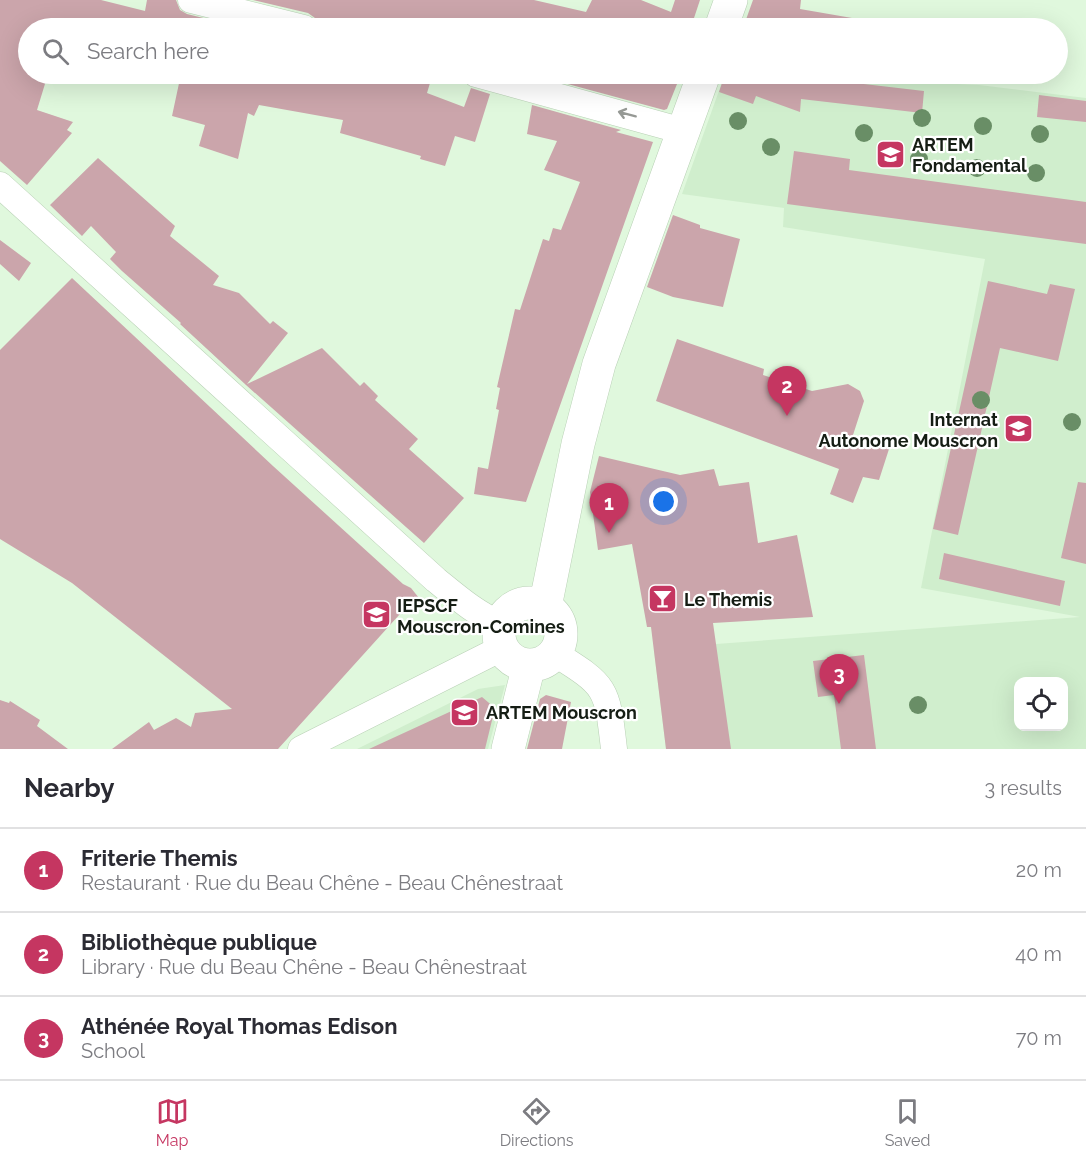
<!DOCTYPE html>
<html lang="en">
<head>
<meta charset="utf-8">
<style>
  :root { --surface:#fff; --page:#f7f7f7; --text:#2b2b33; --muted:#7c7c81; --line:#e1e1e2; --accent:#c53661 }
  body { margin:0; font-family:Raleway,sans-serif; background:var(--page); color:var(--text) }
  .controls { position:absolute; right:18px; bottom:18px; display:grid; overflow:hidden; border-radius:12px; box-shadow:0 6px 24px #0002 }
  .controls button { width:54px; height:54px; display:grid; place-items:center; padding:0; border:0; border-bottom:2px solid var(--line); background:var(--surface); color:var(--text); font:30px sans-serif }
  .you { position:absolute; left:664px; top:502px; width:21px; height:21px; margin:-15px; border:4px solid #fff; border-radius:50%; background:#1a73e8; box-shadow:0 0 0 9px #1a73e833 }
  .badge { display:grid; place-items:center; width:39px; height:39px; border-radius:50%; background:var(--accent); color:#fff; font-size:20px; font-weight:700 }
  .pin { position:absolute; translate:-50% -50px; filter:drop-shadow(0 2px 3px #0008) }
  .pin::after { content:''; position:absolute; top:32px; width:21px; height:18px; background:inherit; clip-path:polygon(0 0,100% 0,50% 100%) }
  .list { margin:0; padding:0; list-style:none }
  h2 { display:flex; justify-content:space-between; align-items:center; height:78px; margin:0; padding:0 24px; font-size:26px }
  h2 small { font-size:20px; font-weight:400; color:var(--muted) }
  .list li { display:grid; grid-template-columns:39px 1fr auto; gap:18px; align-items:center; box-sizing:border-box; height:84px; padding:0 24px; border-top:2px solid var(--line) }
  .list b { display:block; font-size:22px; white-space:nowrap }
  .list p { margin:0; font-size:20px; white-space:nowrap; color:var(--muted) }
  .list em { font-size:20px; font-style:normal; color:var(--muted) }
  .icon { flex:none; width:33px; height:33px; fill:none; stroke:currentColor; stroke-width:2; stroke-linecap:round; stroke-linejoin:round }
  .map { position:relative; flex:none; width:1086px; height:749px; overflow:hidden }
  .search { position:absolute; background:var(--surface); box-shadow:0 6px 24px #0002; left:18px; right:18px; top:18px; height:66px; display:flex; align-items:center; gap:15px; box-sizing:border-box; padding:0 21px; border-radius:33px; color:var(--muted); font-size:22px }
  .sheet { height:330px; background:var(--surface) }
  nav { display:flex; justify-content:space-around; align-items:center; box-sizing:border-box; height:84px; border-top:2px solid var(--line); background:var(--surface); font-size:16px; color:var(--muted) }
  nav a { display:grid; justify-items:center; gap:3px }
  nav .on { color:var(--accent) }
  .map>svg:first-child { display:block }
</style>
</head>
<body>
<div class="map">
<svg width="1086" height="749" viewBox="0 0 1086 749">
  <rect width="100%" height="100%" fill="#e0f8dd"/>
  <path fill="#d0eecd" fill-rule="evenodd" d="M725,74H740L801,96L807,77L979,85L1086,98V749H666L654,651L716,644L1080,617L921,588L985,259L783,227L784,208L682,194ZM1018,682H1064V726H1018Z
    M505,685L488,749H357L478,689Z"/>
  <path fill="#cba5ab" d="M0,0H101L145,11L147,0H176L180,10L187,14L244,28H28V74H48L37,110L73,122L67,130L72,133L27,185L0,161Z
    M253,0H534L586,12L592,0H641L671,12L675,0H700L693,21L703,25V28H330L319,26L315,18L308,13Z
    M753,0H801L800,9L852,18L851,28H743Z
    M181,74H391L430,83L427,93L464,107L471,88L490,94L475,142L455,136L445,166L420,159L421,156L340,133L343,120L259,105L254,116L248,113L238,159L199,146L205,125L172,116Z
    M538,74H681L667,109L664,110L538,76Z
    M725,74H789L795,76L924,91L922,113L801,99L800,112L756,96L753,104L719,92Z
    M1039,95L1086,101V122L1037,117Z
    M532,105L621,130L616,132L653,142L526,502L474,494L478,467L488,469L499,410L496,409L500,388L497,387L515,309L520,310L543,239L549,241L553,228L561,230L580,182L544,170L557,141L527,134Z
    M794,151L850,159L849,170L1086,202V244L787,204Z
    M98,158L175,226L170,236L219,276L213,285L239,293L270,324L273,321L288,333L247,384L322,348L360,386L364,382L378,396L375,400L418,439L409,449L464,498L424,543L246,385L180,324L181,323L122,271L110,259L116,252L91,226L82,236L50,205Z
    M673,215L700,225V228L740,239L723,307L673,297L647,287Z
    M0,240L31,263L19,281L0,264Z
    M72,278L273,466L403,584L411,588L419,598L409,604L278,749H112L149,722L154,730L176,718L191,727L195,713L232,709L72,583L0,539V350Z
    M988,281L1047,294L1050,284L1075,289L1058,361L1000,348L958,535L933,529Z
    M677,339L764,369L763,375L812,391L848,384L860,391L864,401L853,435L889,449L879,480L863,477L853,503L830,494L839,469L656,401Z
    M599,456L680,475L714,469L719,486L749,482L758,543L797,535L813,617L713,623L731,749H666L651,627H647L632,544L598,550L590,492Z
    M1078,482L1086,483V564L1061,558Z
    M944,553L1065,581L1060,606L939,579Z
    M864,655L876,749H841L834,695L818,697L813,661Z
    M546,695L571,702L562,749H527L540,699Z
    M482,697L495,708L485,749H369Z
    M0,700L9,703L10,701L40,720L37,726L68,749H0Z"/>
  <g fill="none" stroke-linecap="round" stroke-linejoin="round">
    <defs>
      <path id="minor" d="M191,0L304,28
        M476,74L683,131
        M0,185L436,580C457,597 475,613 500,624
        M554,653C607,686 607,687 614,749
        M301,749L502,648"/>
      <path id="tertiary" d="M721,28L731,0
        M499 634a31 31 0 1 1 62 0a31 31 0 1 1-62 0Z
        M545,607L578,444L599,364L704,74
        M508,749L529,665"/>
    </defs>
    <use href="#minor" stroke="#b8d0b5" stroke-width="27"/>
    <use href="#tertiary" stroke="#b8d0b5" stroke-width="34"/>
    <use href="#minor" stroke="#fff" stroke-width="26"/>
    <use href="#tertiary" stroke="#fff" stroke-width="33"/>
  </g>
  <g fill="#698e66">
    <circle cx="922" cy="118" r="9"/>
    <circle cx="738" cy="121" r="9"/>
    <circle cx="983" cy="126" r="9"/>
    <circle cx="864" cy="133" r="9"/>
    <circle cx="1040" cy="134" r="9"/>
    <circle cx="771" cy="147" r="9"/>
    <circle cx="919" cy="159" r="9"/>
    <circle cx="977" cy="168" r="9"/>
    <circle cx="1036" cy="173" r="9"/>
    <circle cx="981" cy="400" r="9"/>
    <circle cx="1072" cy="422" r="9"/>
    <circle cx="918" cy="705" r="9"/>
  </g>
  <defs><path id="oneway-shaft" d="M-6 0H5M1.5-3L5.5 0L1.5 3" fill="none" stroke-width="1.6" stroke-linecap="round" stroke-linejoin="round" transform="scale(1.5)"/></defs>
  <use stroke="#969995" href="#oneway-shaft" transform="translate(627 114) rotate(-165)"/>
  <defs>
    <symbol id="school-square" viewBox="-11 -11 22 22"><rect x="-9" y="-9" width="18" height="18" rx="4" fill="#c53661" stroke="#fff"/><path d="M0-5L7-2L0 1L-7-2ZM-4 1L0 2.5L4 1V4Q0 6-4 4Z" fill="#fff"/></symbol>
    <symbol id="bar-square" viewBox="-11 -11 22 22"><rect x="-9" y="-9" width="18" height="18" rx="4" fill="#c53661" stroke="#fff"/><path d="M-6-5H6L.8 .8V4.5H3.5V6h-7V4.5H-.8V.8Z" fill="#fff"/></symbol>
  </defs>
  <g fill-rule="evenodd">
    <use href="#school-square" x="874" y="138" width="33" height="33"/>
    <use href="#school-square" x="1002" y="412" width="33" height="33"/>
    <use href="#bar-square" x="646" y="582" width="33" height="33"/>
    <use href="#school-square" x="360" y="598" width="33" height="33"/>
    <use href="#school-square" x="448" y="696" width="33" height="33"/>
  </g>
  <g text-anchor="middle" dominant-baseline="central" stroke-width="4.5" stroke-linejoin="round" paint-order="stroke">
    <g font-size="18" font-weight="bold" fill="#151d14" stroke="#fff" text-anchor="start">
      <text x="912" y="144">ARTEM<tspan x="912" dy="21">Fondamental</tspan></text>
      <text x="998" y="419" text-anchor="end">Internat<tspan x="998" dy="21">Autonome Mouscron</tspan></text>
      <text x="684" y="599">Le Themis</text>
      <text x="397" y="605">IEPSCF<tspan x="397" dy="21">Mouscron-Comines</tspan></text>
      <text x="486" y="712">ARTEM Mouscron</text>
    </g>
  </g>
</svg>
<div class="controls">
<button><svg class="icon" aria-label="locate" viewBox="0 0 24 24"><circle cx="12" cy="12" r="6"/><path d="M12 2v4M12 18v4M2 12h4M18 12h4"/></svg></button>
</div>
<div class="you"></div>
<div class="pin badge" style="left:609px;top:533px">1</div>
<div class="pin badge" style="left:787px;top:416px">2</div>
<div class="pin badge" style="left:839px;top:704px">3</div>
<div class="search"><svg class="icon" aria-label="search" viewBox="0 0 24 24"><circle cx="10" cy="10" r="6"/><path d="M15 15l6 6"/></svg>Search here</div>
</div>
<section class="sheet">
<h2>Nearby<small>3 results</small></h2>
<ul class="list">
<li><span class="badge">1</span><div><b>Friterie Themis</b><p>Restaurant · Rue du Beau Chêne - Beau Chênestraat</p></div><em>20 m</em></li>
<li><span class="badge">2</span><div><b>Bibliothèque publique</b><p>Library · Rue du Beau Chêne - Beau Chênestraat</p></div><em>40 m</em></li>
<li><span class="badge">3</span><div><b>Athénée Royal Thomas Edison</b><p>School</p></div><em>70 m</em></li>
</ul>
</section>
<nav>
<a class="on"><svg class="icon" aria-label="map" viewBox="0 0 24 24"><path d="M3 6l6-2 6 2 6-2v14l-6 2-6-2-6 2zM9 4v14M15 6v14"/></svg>Map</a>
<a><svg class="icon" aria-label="directions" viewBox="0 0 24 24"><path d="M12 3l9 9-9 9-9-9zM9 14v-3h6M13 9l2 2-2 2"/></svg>Directions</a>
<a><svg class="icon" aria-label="saved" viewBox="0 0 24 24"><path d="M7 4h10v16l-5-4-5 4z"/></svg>Saved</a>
</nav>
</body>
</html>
